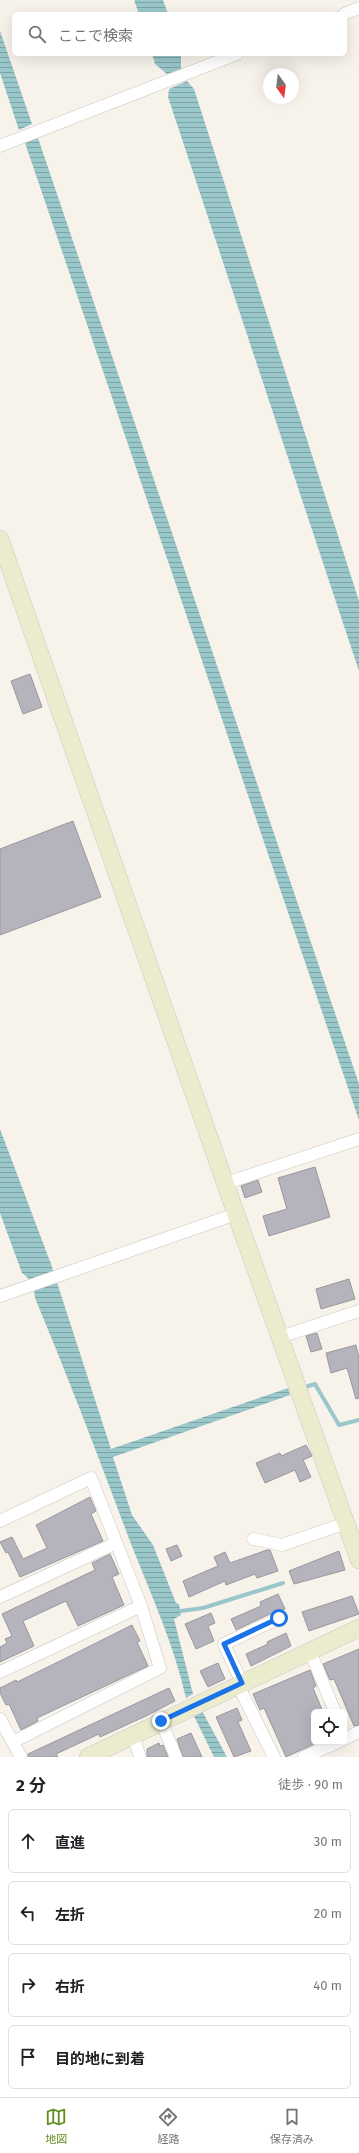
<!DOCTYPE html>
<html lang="ja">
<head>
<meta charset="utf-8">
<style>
  :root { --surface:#fff; --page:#f2f2f2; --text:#202124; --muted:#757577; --line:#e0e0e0; --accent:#638f21 }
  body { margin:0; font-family:"Fira Sans","Noto Sans JP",sans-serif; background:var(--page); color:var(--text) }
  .controls { position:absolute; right:12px; bottom:12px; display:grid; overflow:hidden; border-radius:6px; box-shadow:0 4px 16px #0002 }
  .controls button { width:36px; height:36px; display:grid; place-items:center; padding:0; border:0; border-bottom:1px solid var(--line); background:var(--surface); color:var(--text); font:20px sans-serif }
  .compass { position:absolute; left:263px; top:68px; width:36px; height:36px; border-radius:50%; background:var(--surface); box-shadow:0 4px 16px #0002; rotate:166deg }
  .stop { position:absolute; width:12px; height:12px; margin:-9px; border:3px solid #1a73e8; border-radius:50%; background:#fff }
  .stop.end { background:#1a73e8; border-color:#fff; box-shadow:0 1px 4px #0008 }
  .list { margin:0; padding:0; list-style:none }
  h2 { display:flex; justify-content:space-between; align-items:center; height:52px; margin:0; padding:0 16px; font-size:17px }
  h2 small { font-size:13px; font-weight:400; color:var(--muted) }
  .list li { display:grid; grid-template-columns:26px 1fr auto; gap:12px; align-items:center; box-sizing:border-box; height:64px; margin:0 8px 8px; padding:0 8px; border:1px solid var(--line); border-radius:6px }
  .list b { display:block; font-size:15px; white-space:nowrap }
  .list em { font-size:13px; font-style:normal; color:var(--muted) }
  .icon { flex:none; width:22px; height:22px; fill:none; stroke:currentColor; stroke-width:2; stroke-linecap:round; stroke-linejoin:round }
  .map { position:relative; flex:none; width:359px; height:1757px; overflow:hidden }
  .search { position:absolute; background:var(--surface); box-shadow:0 4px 16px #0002; left:12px; right:12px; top:12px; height:44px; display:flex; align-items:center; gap:10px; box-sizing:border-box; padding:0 14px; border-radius:6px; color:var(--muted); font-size:15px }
  .sheet { height:340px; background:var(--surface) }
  nav { display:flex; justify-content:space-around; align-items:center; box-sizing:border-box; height:56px; border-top:1px solid var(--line); background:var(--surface); font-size:11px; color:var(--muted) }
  nav a { display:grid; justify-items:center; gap:2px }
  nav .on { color:var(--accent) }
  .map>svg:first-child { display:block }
</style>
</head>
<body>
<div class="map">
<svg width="359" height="1757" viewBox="0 0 359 1757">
  <defs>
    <pattern id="water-rules" width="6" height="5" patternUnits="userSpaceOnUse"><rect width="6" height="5" fill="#99c7ca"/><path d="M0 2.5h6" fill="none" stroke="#7ea3a5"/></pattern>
  </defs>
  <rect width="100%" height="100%" fill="#f7f3eb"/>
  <path fill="url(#water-rules)" d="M134,0H163L168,14H139Z
    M0,31L32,124L19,130L0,73Z
    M152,54H181V69L167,74L155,64Z
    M187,81L194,89L359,601V671L168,97L169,89Z
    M38,138L359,1084V1120L25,143Z
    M0,1129L51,1264L111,1449L288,1388L290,1395L113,1457L132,1515L153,1545L176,1603L179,1604L181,1615L174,1619L193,1694L186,1698C174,1645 151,1594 131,1544C100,1461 69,1379 35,1298C34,1287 32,1280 22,1273L0,1213Z
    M201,1709L227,1757H214L193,1714Z"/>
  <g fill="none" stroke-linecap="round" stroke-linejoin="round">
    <path stroke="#99c7ca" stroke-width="4" d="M305,1387L315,1384L339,1425L359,1420
      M181,1611L203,1608L283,1583"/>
  </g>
  <path fill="#b5b3bb" stroke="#9a979f" d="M30,674L42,707L23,714L11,681Z
    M73,821L101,897L0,935V849Z
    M315,1167L330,1217L269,1236L263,1216L287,1209L278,1178Z
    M258,1180L262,1192L245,1198L241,1186Z
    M349,1279L355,1299L321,1309L316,1289Z
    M317,1333L322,1349L311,1352L306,1336Z
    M356,1345L359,1358V1398L356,1399L347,1368L331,1373L326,1353Z
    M306,1445L312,1456L303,1460L311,1477L300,1482L295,1470L265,1483L256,1463L280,1453L281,1456Z
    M90,1497L96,1511L91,1514L103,1541L20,1577L8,1552L6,1553L0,1542L12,1537L23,1559L47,1548L36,1525Z
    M177,1545L182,1556L171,1561L166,1549Z
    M267,1550H270L278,1571L257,1578L255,1574L226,1585L225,1581L189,1597L183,1581L218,1566L214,1557L225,1552L230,1563Z
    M339,1551L345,1570L294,1584L289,1571Z
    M110,1554L119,1574L112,1577L124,1605L78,1626L66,1601L23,1621L34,1646L0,1662V1647L7,1643L5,1639L12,1636L2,1614L95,1570L92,1563Z
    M278,1594L285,1609L276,1611L236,1630L231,1619L261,1606L260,1602Z
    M352,1596L359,1614L309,1631L302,1612Z
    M211,1613L215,1623L208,1626L214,1641L196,1649L185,1624Z
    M132,1625L140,1641L137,1642L148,1666L37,1718L38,1721L21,1730L9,1704L6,1705L0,1693V1688L16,1680L17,1682L60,1661Z
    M286,1633L291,1646L251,1666L246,1654L268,1644L267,1642Z
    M359,1649V1725L354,1726L334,1679L330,1680L323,1664Z
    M218,1663L225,1679L208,1687L200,1671Z
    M310,1670L316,1686L313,1688L323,1712H314V1744L286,1757L264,1708L260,1710L253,1694Z
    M169,1688L175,1701L146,1716L100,1737L99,1734L56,1754L58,1757H28V1754Z
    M237,1708L242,1720L238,1722L251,1751L234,1757L216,1717Z
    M191,1733L202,1757H183L177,1739Z
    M159,1743L160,1746L163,1745L168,1757H147V1749Z"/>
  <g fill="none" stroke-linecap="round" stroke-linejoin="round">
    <defs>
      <path id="street" d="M344,14L359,8
        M0,146L237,54
        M226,1183L359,1139
        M0,1296L236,1214
        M280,1337L359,1311
        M0,1521L91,1478L141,1606L160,1668L13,1742
        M253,1539L282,1545L346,1523
        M0,1597L116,1543
        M310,1651L335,1712
        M0,1672L141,1606
        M242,1683L224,1644L279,1618
        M238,1685L274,1757
        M0,1719L21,1757
        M161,1721L176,1757
        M133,1735L140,1757
        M344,1739L359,1732
        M304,1757L338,1742"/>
      <path id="secondary" d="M0,539L236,1214L359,1560
        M88,1757L359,1628"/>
    </defs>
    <use href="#street" stroke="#cbc6bf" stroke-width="13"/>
    <use href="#secondary" stroke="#cbc6bf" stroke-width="18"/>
    <use href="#street" stroke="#fff" stroke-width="12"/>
    <use href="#secondary" stroke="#ebebce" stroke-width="17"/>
  </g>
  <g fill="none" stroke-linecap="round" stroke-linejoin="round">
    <path stroke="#1a73e8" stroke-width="5" d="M161,1721L242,1683L224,1644L279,1618"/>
  </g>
</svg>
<div class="controls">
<button><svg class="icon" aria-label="locate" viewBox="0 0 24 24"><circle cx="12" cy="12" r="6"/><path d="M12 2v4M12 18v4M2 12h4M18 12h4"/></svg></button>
</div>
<svg class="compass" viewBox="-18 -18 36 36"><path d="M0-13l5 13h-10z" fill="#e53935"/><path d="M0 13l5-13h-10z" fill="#757577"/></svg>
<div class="stop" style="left:279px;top:1618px"></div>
<div class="stop end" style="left:161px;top:1721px"></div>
<div class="search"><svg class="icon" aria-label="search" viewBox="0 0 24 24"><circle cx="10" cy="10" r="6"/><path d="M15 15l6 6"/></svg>ここで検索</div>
</div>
<section class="sheet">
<h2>2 分<small>徒歩 · 90 m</small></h2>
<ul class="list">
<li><svg class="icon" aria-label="ahead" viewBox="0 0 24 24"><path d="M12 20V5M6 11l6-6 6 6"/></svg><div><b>直進</b></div><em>30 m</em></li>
<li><svg class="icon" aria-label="left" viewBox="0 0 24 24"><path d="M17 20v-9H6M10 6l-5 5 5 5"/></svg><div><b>左折</b></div><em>20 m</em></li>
<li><svg class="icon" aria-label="right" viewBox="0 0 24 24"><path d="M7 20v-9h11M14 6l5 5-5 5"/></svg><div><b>右折</b></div><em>40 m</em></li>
<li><svg class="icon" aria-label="arrive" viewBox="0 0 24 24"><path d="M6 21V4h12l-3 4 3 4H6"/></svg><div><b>目的地に到着</b></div></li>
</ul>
</section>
<nav>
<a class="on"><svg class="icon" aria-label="map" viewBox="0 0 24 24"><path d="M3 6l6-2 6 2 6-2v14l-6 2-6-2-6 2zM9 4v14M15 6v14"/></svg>地図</a>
<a><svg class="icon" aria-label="directions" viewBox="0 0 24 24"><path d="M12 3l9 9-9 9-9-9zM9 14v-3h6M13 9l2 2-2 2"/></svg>経路</a>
<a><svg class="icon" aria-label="saved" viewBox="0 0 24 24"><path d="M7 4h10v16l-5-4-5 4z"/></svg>保存済み</a>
</nav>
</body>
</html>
